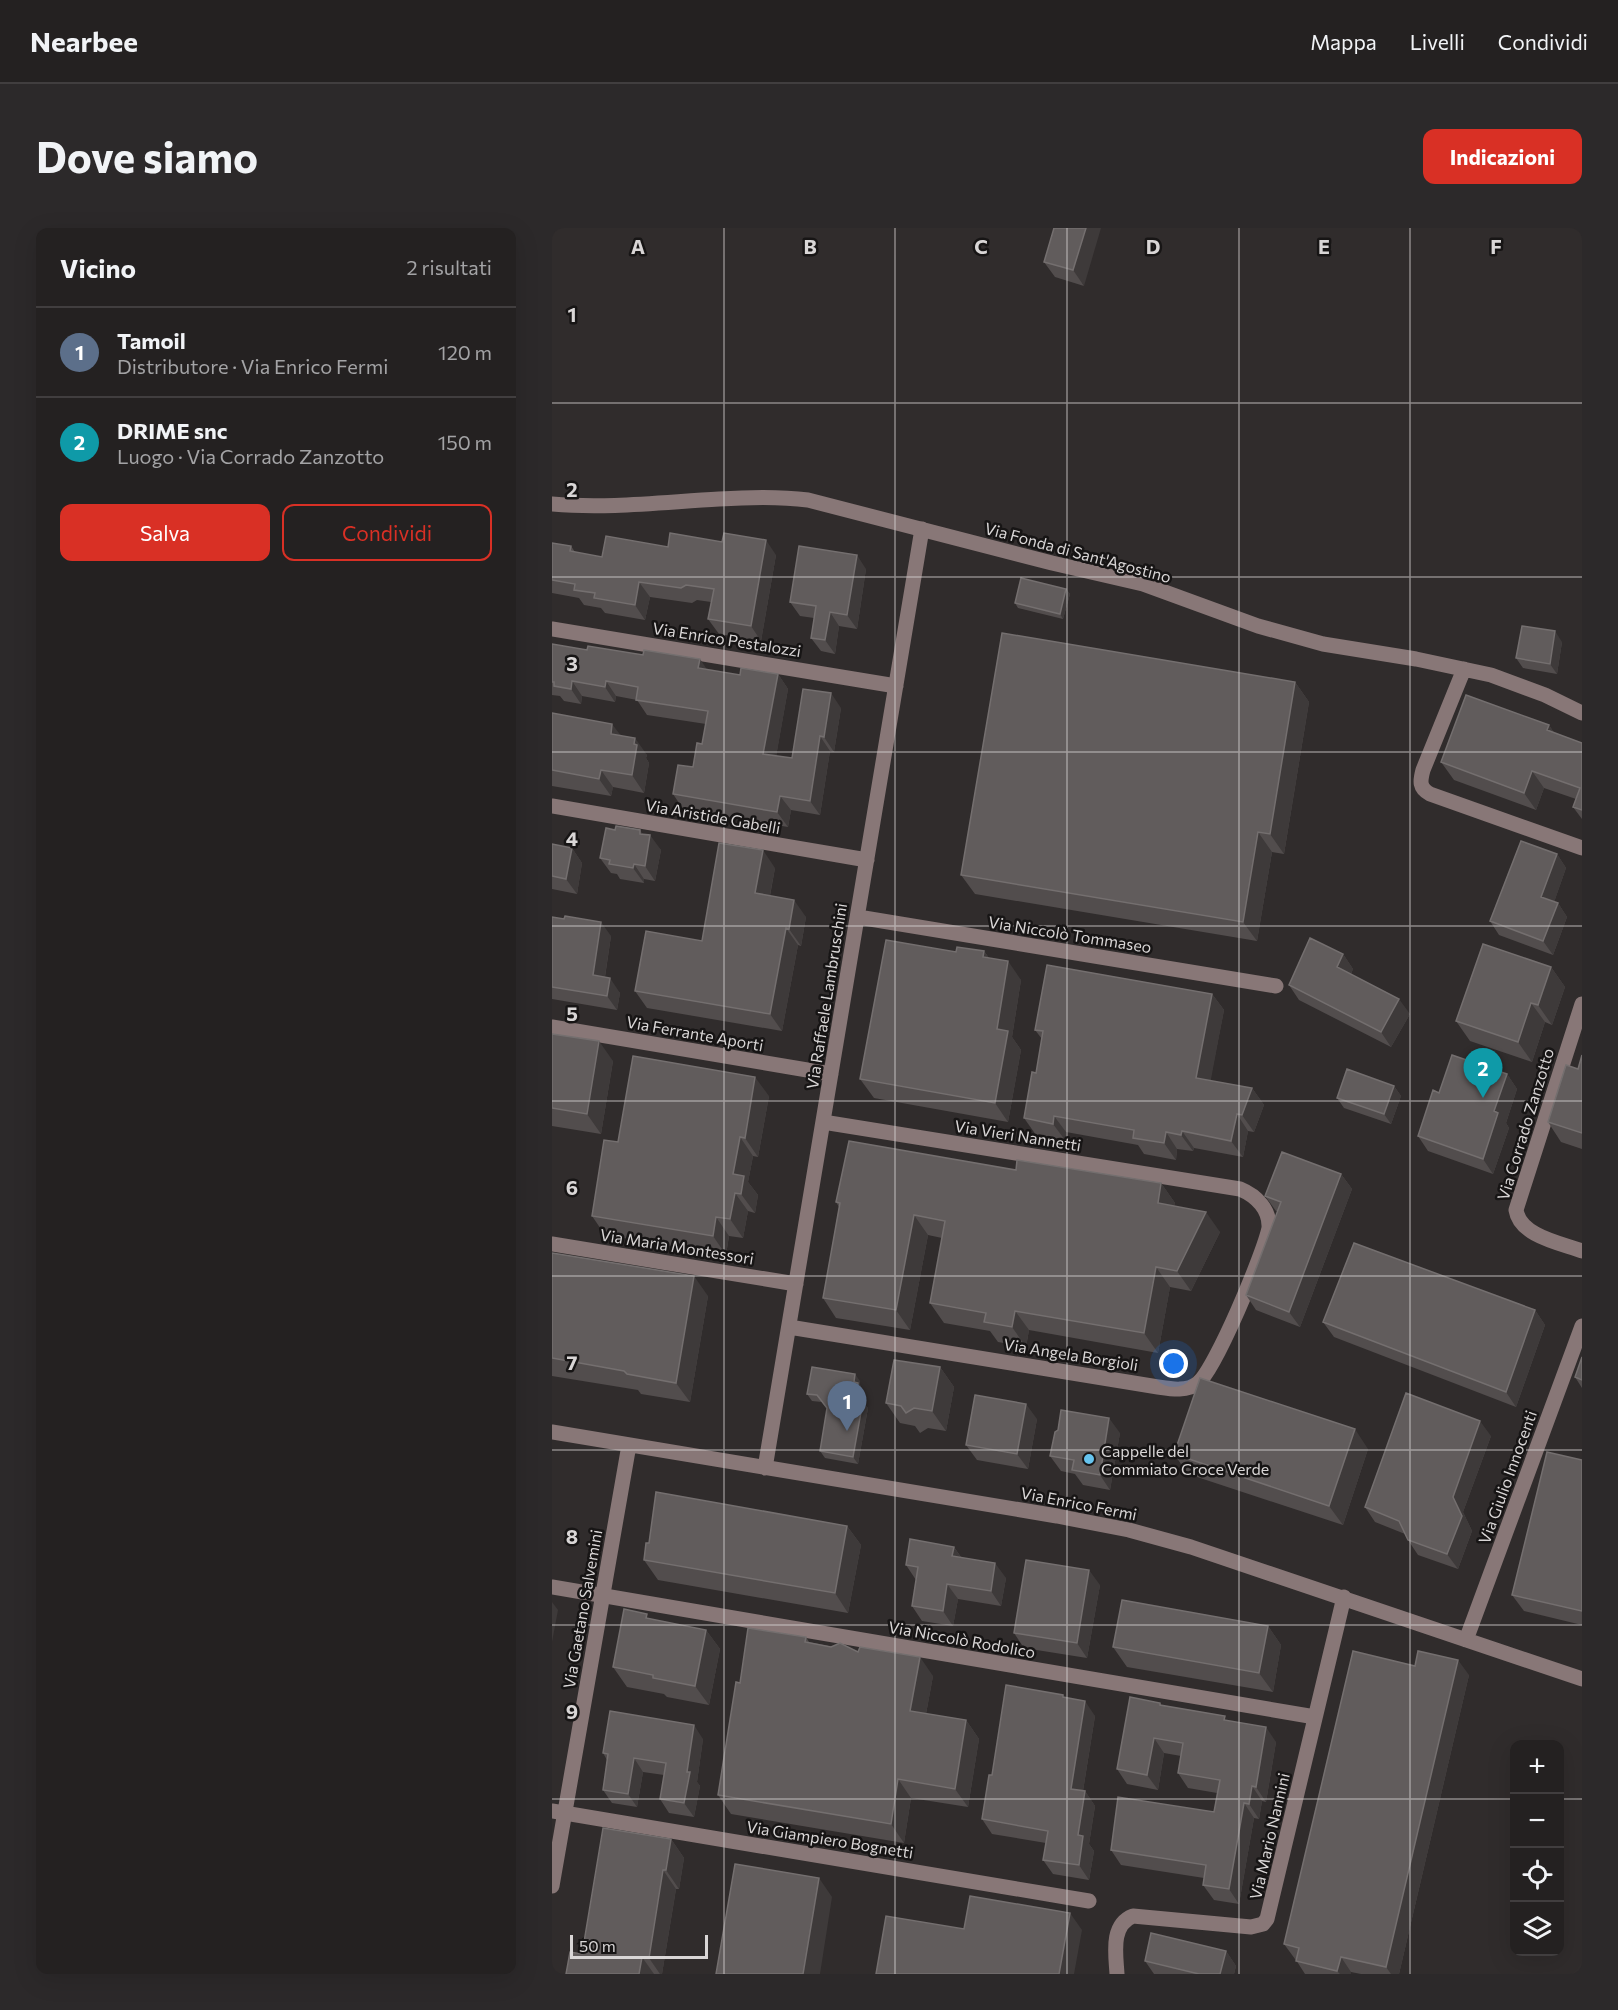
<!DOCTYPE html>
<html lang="it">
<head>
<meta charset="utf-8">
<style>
  :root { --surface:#242121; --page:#2c292a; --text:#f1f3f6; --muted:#a3a3a5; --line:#413e3f; --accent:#d93025 }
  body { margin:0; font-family:Commissioner,sans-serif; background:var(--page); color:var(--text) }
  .controls { position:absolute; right:18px; bottom:18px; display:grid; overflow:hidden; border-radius:12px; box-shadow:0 6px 24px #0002 }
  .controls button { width:54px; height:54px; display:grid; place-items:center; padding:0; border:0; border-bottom:2px solid var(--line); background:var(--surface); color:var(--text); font:30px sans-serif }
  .scale { position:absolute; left:18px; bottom:15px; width:138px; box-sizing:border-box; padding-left:6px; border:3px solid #d9d6d6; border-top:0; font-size:16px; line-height:21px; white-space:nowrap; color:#d9d6d6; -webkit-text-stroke:4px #171515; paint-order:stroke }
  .you { position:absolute; left:622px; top:1136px; width:21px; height:21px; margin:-15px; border:4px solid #fff; border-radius:50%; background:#1a73e8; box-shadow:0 0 0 9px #1a73e833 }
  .badge { display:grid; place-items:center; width:39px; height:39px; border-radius:50%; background:var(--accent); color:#fff; font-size:20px; font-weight:700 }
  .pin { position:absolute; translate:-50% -50px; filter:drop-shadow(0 2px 3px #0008) }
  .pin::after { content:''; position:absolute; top:32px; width:21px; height:18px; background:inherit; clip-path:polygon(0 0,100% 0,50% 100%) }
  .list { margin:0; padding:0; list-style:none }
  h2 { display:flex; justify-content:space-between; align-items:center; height:78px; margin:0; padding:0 24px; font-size:26px }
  h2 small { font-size:20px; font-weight:400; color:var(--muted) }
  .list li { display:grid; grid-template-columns:39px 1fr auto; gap:18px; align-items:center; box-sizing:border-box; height:90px; padding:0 24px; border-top:2px solid var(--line) }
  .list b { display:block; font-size:22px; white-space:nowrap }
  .list p { margin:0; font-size:20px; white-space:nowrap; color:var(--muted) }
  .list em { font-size:20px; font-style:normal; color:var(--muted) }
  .actions { display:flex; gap:12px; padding:18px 24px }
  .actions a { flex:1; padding:14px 0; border:2px solid var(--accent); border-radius:12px; text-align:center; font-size:21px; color:var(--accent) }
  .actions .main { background:var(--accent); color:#fff }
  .icon { flex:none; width:33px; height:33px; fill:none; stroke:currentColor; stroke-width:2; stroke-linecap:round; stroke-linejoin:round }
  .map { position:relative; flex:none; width:1030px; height:1746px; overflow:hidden; border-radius:12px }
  header { display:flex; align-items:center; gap:36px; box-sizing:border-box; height:84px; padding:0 30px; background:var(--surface); border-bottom:2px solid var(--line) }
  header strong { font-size:28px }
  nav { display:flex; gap:33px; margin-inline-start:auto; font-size:21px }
  .intro { display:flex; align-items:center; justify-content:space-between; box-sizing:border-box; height:144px; padding:0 36px }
  h1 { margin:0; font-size:42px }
  .button { padding:15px 27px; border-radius:12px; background:var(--accent); color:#fff; font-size:21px; font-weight:700 }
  main { display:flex; gap:36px; padding:0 36px }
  aside { flex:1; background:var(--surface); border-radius:12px; box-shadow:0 6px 24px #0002 }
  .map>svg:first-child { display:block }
</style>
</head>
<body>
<header>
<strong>Nearbee</strong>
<nav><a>Mappa</a><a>Livelli</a><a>Condividi</a></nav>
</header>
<div class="intro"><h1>Dove siamo</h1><a class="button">Indicazioni</a></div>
<main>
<aside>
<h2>Vicino<small>2 risultati</small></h2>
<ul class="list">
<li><span class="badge" style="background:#5c6f8a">1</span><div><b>Tamoil</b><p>Distributore · Via Enrico Fermi</p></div><em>120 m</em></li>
<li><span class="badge" style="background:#0f9aa8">2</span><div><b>DRIME snc</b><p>Luogo · Via Corrado Zanzotto</p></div><em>150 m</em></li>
</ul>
<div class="actions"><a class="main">Salva</a><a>Condividi</a></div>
</aside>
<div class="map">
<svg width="1030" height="1746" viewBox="0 0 1030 1746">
  <rect width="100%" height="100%" fill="#302c2c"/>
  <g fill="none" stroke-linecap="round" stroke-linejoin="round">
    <path stroke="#877" stroke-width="15" d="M0,276C55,281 112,274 167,271C197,269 226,268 256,272L500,335L591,356L706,398L771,416L864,431L939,447L993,467L1030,485
      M0,401L344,458
      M912,441L871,542C868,553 867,560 878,566L1030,620
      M0,578L315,632
      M306,689L724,758
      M1030,776L964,982C968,1008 1008,1015 1030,1023
      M0,799L279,846
      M0,1016L244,1056
      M237,1099L606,1159C619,1161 635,1164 646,1155C663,1142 712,1025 717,1000C718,982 705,968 688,961L271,894
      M0,1204L505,1288L577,1302L639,1319L1030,1451
      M213,1240L370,301
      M0,1359L763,1489
      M914,1412L1030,1098
      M0,1583L537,1673
      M0,1658L77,1217
      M565,1746C564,1727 558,1697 581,1688L699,1699L711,1696L715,1691L792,1369"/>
  </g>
  <path fill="#524d4d" d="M502,0L532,58L503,49L492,34Z
    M0,315L19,318L23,324L50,329L116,319L224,327L209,413L167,406L156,391L159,374L145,372L140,375L98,369L93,392L53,385L49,380L32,377L27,370L0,365Z
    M314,341L305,401L287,398L283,426L269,423L259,410L262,390L248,388L238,374Z
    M514,361L518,366L511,391L466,380L463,375Z
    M1010,414L1005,446L971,440L964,430Z
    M0,416L188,447L226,446L236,461L224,528L240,530L289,480L282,524L278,523L268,587L239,582L236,599L131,581L121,566L141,539L150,516L154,496L95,487L85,472L64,468L63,474L30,468L29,476L12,473L8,468L0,467Z
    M743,454L757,474L732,626L720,624L705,713L423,666L409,647Z
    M0,485L69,507L95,527L94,530L97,535L92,565L61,559L59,568L0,558Z
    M997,497L1002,505L1030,515V591L1021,579L1024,571L992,560L984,582L902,552L889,534Z
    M92,606L109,622L103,653L92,651V655L68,651L65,646L59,645L48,630Z
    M0,616L20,620L30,635L25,666L0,661Z
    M1005,626L1014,640L1002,674L1006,675L1015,689L1001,727L947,707L938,693Z
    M223,640L218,668L254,689L249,718L246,717L230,803L95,780L83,763L150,713Z
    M0,689L59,708L53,749L68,765L65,782L0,771Z
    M432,723L437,730L469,752L460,809L469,822L456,894L322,870L308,851L404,724Z
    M791,726L801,741L799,746L858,786L839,819L747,772L737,757Z
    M999,739L1013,759L1000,797L993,794L980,834L918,813L904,793Z
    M660,766L672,782L658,853L700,860L712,877L702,904L696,903L691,929L642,920L641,923L625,921L624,932L592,926L586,917L514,904L513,912L484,907L472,890L484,845L490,811L483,802Z
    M0,806L61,833L49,906L0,898Z
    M1030,827V921L1009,914L996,894L1026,841Z
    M955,846L965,861L954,895L957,900L941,946L876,923L866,908L887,865Z
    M842,858L849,868L839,896L792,880L785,870Z
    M217,868L206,929L201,928L196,954L206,967L203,985L196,983L191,1010L177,1008L174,1027L53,1007L40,988L66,914Z
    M464,942L609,955L623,975L622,978L668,1004L639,1063L618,1059L606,1125L477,1102L474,1119L446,1114L438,1103L392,1095L378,1075L390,1010L376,1007L358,1102L284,1090L271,1070L287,979L284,974Z
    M789,946L800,961L748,1099L704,1082L694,1067L726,983H724L713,968Z
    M0,1025L156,1068L138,1174L89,1166L86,1162L0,1148Z
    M983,1082L993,1097L964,1179L782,1109L771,1094Z
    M1030,1129V1160L1023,1149Z
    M388,1139L402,1159L394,1203L376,1200L368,1205L363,1198L348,1195L334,1175Z
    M308,1153V1157L311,1162L309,1173L316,1180L306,1236L273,1230L268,1223L275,1181L270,1174L260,1173L255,1166Z
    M485,1191L476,1241L425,1232L414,1217Z
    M568,1205L558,1262L531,1257L523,1246L509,1243L498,1228Z
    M939,1208L911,1284L920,1303L906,1341L866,1327L856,1312L853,1306L823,1294L813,1279Z
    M816,1221L791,1297L636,1246L622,1226Z
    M1030,1232V1397L972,1383L960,1367Z
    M295,1298L309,1317L296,1385L106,1352L92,1332L97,1315Z
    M402,1319L409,1329L454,1350L449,1378L406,1371L401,1398L370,1393L360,1378L364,1352L354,1337Z
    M548,1357L535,1430L472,1420L462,1405Z
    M99,1391L154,1402L168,1421L157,1477L115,1469L112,1466L75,1459L61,1439Z
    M716,1398L729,1417L721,1464L575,1439L561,1419Z
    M254,1409L257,1414L306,1424L381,1448L374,1486L414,1492L427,1511L416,1579L359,1570L352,1615L179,1586L166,1567L188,1455Z
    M863,1438L917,1447L847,1746H809L799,1744V1746H753L744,1732L743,1731L732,1716Z
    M512,1469L543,1488L531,1563H533L543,1578L537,1616L542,1623L537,1652L501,1646L491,1632L494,1615L440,1606L430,1591L440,1547Z
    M608,1475L610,1478L675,1492L724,1514L714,1574L710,1573L707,1591L702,1590L687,1676L662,1672L651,1657L652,1650L569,1637L559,1622L662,1584L665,1565L636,1560L626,1545L629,1528L612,1525L606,1562L575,1556L565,1541Z
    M151,1511L145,1554L148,1558L142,1589L117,1585L108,1571L112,1547L91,1544L85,1579L60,1575L51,1562L55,1532L51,1525Z
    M119,1611L132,1630L127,1661H124L110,1746H14Z
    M674,1723L684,1738L682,1746H602L593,1733Z"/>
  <path fill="#3e3a3a" d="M534,0H549L532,58L521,42Z
    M214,312L224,327L209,413L199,398Z
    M305,327L314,341L305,401L295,387Z
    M87,354L98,369L93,392L83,377Z
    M514,361L518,366L511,391L508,386Z
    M278,384L287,398L283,426L273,412Z
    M1003,403L1010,414L1005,446L998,436Z
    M148,431L158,446L146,440Z
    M226,446L236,461L222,541L211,526Z
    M20,453L30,468L29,476L19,461Z
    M54,453L64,468L63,474L53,459Z
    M743,454L757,474L732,626L718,606Z
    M279,465L289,480L282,524L272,509Z
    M60,496L73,513L59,506Z
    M997,497L1009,515L995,502Z
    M268,508L278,523L268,587L258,573Z
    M83,510L95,527L94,530L97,535L92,565L80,547Z
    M49,542L61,559L59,568L47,551Z
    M980,543L992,560L984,582L972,565Z
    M228,568L239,582L236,599L225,584Z
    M88,602L97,614L98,607L109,622L103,653L93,638L88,606Z
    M706,604L720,624L705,713L691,694Z
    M20,620L30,635L25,666L14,651Z
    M211,622L223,640L215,682L203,665Z
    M1005,626L1014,640L999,683L989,669Z
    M82,636L92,651V655L81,640Z
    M242,672L254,689L249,718L237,701Z
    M1006,675L1015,689L1001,727L991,713Z
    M49,694L59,708L51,761L41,747Z
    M234,700L246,717L230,803L218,786Z
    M432,723L445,742L431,729Z
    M791,726L801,741L795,755L785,739Z
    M456,733L469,752L460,809L469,822L456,894L443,875L445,801Z
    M999,739L1013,759L1000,797L986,777Z
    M58,750L68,765L65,782L55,768Z
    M660,766L672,782L656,867L644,850Z
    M847,771L858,786L839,819L829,804Z
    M979,775L993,794L980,834L966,814Z
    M47,813L61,833L49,906L35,886Z
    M955,846L965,861L954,895L957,900L941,946L931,931L942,883Z
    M203,849L217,868L206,929L193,910Z
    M842,858L849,868L839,896L832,886Z
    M700,860L712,877L702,904L690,887Z
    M685,886L696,903L691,929L679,913Z
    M502,888L514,904L513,912L501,896Z
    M630,903L642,920L641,923L629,907Z
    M614,904L625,921L624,932L612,915Z
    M188,909L201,928L196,954L206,967L203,985L189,966L181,946Z
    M789,946L800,961L748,1099L737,1084Z
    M609,955L623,975L619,994L606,975Z
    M183,965L196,983L191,1010L178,991Z
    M654,984L668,1004L639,1063L625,1043Z
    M362,987L376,1007L358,1102L344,1082Z
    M164,989L177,1008L174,1027L161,1008Z
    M604,1039L618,1059L606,1125L592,1105Z
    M142,1048L156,1068L138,1174L124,1155Z
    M983,1082L993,1097L964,1179L954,1164Z
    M463,1083L477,1102L474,1119L460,1099Z
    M388,1139L402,1159L394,1203L380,1183Z
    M303,1146L308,1153V1157L311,1162L308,1179L303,1172L302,1154Z
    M311,1173L316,1180L306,1236L301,1229Z
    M474,1176L485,1191L476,1241L465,1226Z
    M557,1190L568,1205L558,1262L548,1247Z
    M928,1193L939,1208L911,1284L920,1303L906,1341L895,1326L901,1269Z
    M803,1201L816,1221L791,1297L777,1278Z
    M295,1298L309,1317L296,1385L283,1365Z
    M402,1319L412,1334L400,1328Z
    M443,1335L454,1350L449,1378L439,1363Z
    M537,1342L548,1357L535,1430L525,1415Z
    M395,1356L406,1371L401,1398L391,1383Z
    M0,1374L6,1382L0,1414Z
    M716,1398L729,1417L721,1464L707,1445Z
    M154,1402L168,1421L157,1477L143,1458Z
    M368,1429L381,1448L371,1502L358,1483Z
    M906,1432L917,1447L847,1746H839L834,1739Z
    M533,1473L543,1488L529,1575L519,1561Z
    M414,1492L427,1511L416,1579L403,1561Z
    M142,1497L151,1511L145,1554L148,1558L142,1589L132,1575L135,1544Z
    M714,1499L724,1514L714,1574L704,1559Z
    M602,1510L612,1525L606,1562L595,1547Z
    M82,1530L91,1544L85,1579L76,1566Z
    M346,1551L359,1570L352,1615L339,1596Z
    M700,1558L710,1573L707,1591L697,1576Z
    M533,1563L543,1578L537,1616L542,1623L537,1652L527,1637L526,1607Z
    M692,1575L702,1590L687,1676L677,1661Z
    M119,1611L132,1630L127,1661L114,1642Z
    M111,1642L124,1661L110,1746H108L97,1730Z
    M267,1650L280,1669L268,1746H251Z
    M518,1685L530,1702L522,1746H507Z
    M674,1723L684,1738L682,1746H668Z
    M90,1729L102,1746H87Z
    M789,1729L799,1744V1746H788L785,1743Z"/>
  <path fill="#615c5c" stroke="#746f6f" stroke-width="1.5" d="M502,0H534L521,42L492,34Z
    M118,305L170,314L172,305L214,312L199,398L156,391L162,361L134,357L129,360L87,354L83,377L42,370L43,365L22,362L23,356L0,352V315L19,318L18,323L50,329L54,308L116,319Z
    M247,318L305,327L295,387L278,384L273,412L259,410L264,378L238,374Z
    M469,350L514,361L508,386L463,375Z
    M970,398L1003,403L998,436L964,430Z
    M450,405L743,454L718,606L706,604L691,694L409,647Z
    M0,416L35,422L36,418L91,427L92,422L148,431L146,440L188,447L189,440L226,446L211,526L240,530L251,461L279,465L272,509L268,508L258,573L228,568L225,584L121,566L126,537L141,539L145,515L150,516L156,483L84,472L86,459L54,453L53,459L20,453L19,461L2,458V454H0Z
    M914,467L997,497L995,502L1030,515V582L1021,579L1028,560L980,543L972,565L889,534Z
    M0,485L60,496L59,506L83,510L82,516L85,517L80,547L49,542L47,551L0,542Z
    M64,598L88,602V606L98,607L93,638L82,636L81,640L57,636L58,632L48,630L54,600L63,602Z
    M969,613L1005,626L989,669L1006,675L991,713L938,693Z
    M167,615L211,622L203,665L242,672L237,701L234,700L218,786L83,763L94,703L150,713Z
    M0,616L20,620L14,651L0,648Z
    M13,688L49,694L41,747L58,750L55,768L0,759V689L12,691Z
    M758,710L791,726L785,739L847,771L829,804L737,757Z
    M334,712L404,724L405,719L432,723L431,729L456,733L445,801L456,803L443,875L308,851Z
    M931,716L999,739L986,777L979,775L966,814L904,793Z
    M495,737L660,766L644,850L700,860L690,887L685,886L679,913L630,903L629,907L614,904L612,915L581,910L582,902L502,888L501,896L472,890L480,844L484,845L491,803L483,802Z
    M0,806L47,813L35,886L0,880Z
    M900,827L955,846L942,883L946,885L931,931L866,908L881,862L887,865Z
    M1030,827V905L996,894L1014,837L1026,841Z
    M81,828L203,849L193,910L188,909L181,946L192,948L189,966L183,965L178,991L164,989L161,1008L40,988L52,912L66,914Z
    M795,841L842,858L832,886L785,870Z
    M297,913L464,942L465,932L609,955L606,975L654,984L625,1043L604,1039L592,1105L463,1083L460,1099L432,1094L434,1085L378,1075L393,993L362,987L344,1082L271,1070L288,975L284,974Z
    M730,924L789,946L737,1084L694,1067L729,974L713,968Z
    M802,1015L983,1082L954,1164L771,1094Z
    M0,1025L142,1048L124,1155L75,1146L72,1143L0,1130Z
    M1030,1129V1152L1023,1149Z
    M342,1132L388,1139L380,1183L362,1180L354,1185L349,1178L334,1175Z
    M260,1139L303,1146L302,1154L306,1155L303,1172L311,1173L301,1229L268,1223L275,1180L265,1167L255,1166Z
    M648,1150L803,1201L777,1278L622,1226Z
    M854,1165L928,1193L901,1269L910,1288L895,1326L856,1312L847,1293L813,1279Z
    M423,1167L474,1176L465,1226L414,1217Z
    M509,1182L557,1190L548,1247L520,1242L522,1232L498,1228L503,1204L506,1202Z
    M995,1224L1030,1232V1383L960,1367Z
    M104,1264L295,1298L283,1365L92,1332L94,1315H97Z
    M358,1311L402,1319L400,1328L443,1335L439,1363L395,1356L391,1383L360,1378L366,1339L354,1337Z
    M474,1332L537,1342L525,1415L462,1405Z
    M570,1372L716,1398L707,1445L561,1419Z
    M72,1381L95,1386L94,1390L154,1402L143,1458L101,1450V1447L61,1439Z
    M196,1400L254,1409L253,1414L279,1419L288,1415L306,1424L308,1419L368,1429L358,1483L414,1492L403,1561L346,1551L339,1596L166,1567L184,1454L188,1455Z
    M801,1423L863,1438L866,1423L906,1432L834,1739L789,1729L785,1743L744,1733L747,1720L732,1716Z
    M454,1457L511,1467V1469L533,1473L519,1561L533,1563L526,1607L531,1608L527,1637L491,1632L496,1603L430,1591L437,1547H440Z
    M578,1469L608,1475V1477L673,1488L672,1492L714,1499L704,1559L700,1558L697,1576L692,1575L677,1661L651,1657L654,1637L559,1622L566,1569L662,1584L668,1552L626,1545L631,1515L602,1510L595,1547L565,1541Z
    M58,1483L142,1497L135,1544H138L132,1575L108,1571L114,1535L82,1530L76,1566L51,1562L56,1526L51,1525Z
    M51,1600L119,1611L114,1642H111L97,1730L90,1729L87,1746H14L18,1724L30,1726Z
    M183,1636L267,1650L251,1746H164Z
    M418,1668L518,1685L507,1746H324L334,1688L412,1701Z
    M599,1705L674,1723L668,1746H647L593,1733Z"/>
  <path fill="none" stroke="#d9d6d6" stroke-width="1.5" stroke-opacity="0.55" d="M172,0V1746M343,0V1746M515,0V1746M687,0V1746M858,0V1746M0,175H1030M0,349H1030M0,524H1030M0,698H1030M0,873H1030M0,1048H1030M0,1222H1030M0,1397H1030M0,1571H963M1008,1571H1030"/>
  <circle fill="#66c4ef" stroke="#171515" stroke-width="2" cx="537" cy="1231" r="6"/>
  <g text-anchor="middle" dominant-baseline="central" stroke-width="5" stroke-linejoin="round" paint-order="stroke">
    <g font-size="16" fill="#d9d6d6" stroke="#171515">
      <text transform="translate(526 324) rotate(15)">Via Fonda di Sant'Agostino</text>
      <text transform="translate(175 411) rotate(9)">Via Enrico Pestalozzi</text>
      <text transform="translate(161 588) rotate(10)">Via Aristide Gabelli</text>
      <text transform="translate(518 706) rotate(9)">Via Niccolò Tommaseo</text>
      <text transform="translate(274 768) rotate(-81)">Via Raffaele Lambruschini</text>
      <text transform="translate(143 805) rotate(10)">Via Ferrante Aporti</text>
      <text transform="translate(973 896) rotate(-73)">Via Corrado Zanzotto</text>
      <text transform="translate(466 907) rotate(9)">Via Vieri Nannetti</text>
      <text transform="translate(125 1018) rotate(9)">Via Maria Montessori</text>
      <text transform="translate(519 1126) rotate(9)">Via Angela Borgioli</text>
      <text transform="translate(955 1249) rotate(-70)">Via Giulio Innocenti</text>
      <text transform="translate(527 1275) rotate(11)">Via Enrico Fermi</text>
      <text transform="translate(30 1381) rotate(-80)">Via Gaetano Salvemini</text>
      <text transform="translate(410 1411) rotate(10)">Via Niccolò Rodolico</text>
      <text transform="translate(717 1608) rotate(-77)">Via Mario Nannini</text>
      <text transform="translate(278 1611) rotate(9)">Via Giampiero Bognetti</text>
    </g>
    <g font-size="16" fill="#d9d6d6" stroke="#171515" text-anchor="start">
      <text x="549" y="1222">Cappelle del<tspan x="549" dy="18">Commiato Croce Verde</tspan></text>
    </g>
  </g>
  <g font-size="20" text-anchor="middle" font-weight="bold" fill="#d9d6d6" stroke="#171515" stroke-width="5" stroke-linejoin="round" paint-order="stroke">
    <text x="86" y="26">A</text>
    <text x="258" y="26">B</text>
    <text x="429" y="26">C</text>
    <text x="601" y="26">D</text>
    <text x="772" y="26">E</text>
    <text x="944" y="26">F</text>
    <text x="20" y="94">1</text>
    <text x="20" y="269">2</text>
    <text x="20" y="443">3</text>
    <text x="20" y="618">4</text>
    <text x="20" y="793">5</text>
    <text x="20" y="967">6</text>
    <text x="20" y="1142">7</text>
    <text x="20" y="1316">8</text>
    <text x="20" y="1491">9</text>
  </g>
</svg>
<div class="controls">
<button>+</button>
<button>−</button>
<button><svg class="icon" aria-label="locate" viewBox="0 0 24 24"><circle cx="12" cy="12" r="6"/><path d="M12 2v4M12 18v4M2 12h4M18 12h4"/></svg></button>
<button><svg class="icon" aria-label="layers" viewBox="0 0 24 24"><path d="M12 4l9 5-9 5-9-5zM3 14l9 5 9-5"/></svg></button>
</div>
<div class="scale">50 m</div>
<div class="you"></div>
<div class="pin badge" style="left:295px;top:1203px;background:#5c6f8a">1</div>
<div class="pin badge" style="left:931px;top:870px;background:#0f9aa8">2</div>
</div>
</main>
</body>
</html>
